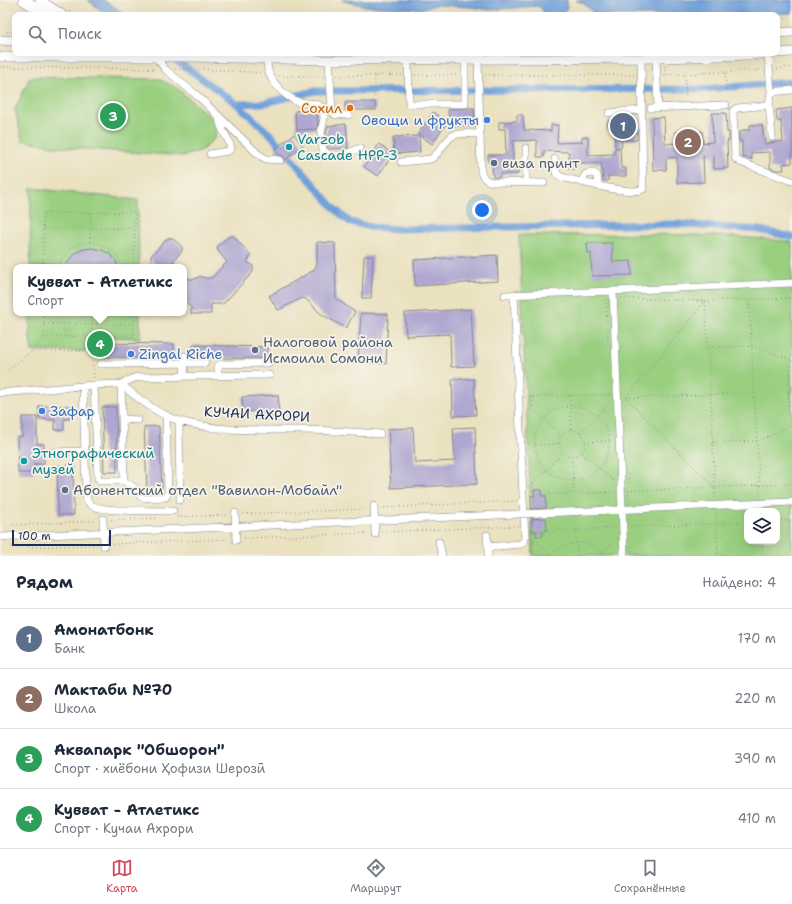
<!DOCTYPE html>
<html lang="ru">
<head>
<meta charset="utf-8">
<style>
  :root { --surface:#fff; --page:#f6f6f7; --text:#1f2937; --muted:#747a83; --line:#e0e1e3; --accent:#d1495b }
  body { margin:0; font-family:"Shantell Sans",sans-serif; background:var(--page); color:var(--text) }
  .controls { position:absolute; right:12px; bottom:12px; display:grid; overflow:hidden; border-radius:8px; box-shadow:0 4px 16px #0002 }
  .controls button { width:36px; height:36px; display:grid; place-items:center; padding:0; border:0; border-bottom:1px solid var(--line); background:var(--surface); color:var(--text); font:20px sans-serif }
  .scale { position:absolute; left:12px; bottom:10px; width:99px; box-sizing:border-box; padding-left:4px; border:2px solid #1b2f5e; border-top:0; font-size:11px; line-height:14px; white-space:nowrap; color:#1b2f5e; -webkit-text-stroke:3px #f7f3e8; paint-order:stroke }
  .you { position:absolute; left:482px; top:210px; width:14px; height:14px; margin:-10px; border:3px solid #fff; border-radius:50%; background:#1a73e8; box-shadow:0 0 0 6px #1a73e833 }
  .badge { display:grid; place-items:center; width:26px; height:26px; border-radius:50%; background:var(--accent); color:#fff; font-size:13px; font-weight:700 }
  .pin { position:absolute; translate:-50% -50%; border:2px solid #fff; box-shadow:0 1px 4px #0006 }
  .popup { position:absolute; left:13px; top:264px; width:174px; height:52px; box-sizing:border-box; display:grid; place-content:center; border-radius:8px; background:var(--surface); filter:drop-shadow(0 1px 3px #0005); font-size:13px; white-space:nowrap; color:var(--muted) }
  .popup b { font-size:15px; color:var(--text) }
  .popup::after { content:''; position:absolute; left:50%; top:100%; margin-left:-8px; border:8px solid transparent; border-top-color:var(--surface) }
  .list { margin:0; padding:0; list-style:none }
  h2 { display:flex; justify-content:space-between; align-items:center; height:52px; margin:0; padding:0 16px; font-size:17px }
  h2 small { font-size:13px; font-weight:400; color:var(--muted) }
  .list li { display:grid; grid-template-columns:26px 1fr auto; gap:12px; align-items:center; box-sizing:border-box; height:60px; padding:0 16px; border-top:1px solid var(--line) }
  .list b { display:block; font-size:15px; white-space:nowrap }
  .list p { margin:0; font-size:13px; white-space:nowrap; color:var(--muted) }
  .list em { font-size:13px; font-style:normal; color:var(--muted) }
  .icon { flex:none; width:22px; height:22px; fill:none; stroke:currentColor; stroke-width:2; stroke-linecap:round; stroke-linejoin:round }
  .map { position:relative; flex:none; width:792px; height:556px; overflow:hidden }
  .search { position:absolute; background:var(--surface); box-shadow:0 4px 16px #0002; left:12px; right:12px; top:12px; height:44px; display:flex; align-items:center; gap:10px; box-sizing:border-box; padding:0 14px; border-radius:8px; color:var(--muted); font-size:15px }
  .sheet { height:292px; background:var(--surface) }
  nav { display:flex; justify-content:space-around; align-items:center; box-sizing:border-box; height:56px; border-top:1px solid var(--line); background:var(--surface); font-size:11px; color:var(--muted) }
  nav a { display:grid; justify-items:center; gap:2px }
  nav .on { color:var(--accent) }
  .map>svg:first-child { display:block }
</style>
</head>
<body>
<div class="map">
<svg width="792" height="556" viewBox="0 0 792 556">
  <rect width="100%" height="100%" fill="#f7f3e8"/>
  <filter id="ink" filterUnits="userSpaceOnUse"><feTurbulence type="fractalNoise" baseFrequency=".025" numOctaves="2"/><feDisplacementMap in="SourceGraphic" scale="8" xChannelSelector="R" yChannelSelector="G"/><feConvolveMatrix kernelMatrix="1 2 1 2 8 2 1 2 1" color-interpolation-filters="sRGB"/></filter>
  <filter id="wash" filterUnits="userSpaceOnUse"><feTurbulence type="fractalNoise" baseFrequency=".012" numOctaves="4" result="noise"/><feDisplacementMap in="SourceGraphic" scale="16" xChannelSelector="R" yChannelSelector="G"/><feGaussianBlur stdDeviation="0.9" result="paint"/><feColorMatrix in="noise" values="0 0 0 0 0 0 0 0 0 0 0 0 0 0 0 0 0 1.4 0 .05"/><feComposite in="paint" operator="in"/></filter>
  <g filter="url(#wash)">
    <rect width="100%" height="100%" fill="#eae1bf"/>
    <path fill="#9acf80" stroke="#5a7f6f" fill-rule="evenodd" d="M30,77L159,79L177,88L217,123L215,138L202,150L184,156L57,147L22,140L15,109Z
      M31,188L138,200L139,267H30Z
      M519,235C610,235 702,231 792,242V556H533ZM747,511H777V541H747Z
      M30,313H140V338L93,337L92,351H32L30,339Z"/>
    <path fill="#71a1db" stroke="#46689c" d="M87,0H104L126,15H108Z
      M341,0H567V7L563,13L565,14L575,15H546L539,6L490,10L470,7L436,5L421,9L397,8L365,6Z
      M576,0H792V13L749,15H591L594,13L584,4Z"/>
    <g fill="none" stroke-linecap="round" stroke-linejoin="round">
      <path stroke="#71a1db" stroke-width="7" d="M170,56L237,104L271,135L336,210L350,222L371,227L397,229L677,224L759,230L792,237
        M237,104L264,103L315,91L705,89L792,82"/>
    </g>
    <g id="blocks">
      <path fill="#afa7d1" d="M345,102H375L376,110H345Z
        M468,108H474L475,125L444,126L432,144L418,134L433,112L449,123L448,109Z
        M792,108V163L783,164L784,170H777L770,168V152L751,153L752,159L742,157V141H739V132H742V130H750V125H762L765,144L783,141L781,121H777L776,110Z
        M317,109L318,123L317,129L297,130L295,111Z
        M712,113H726L727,132H729V141H727L728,168L714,169V155L703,156L704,182L677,183V157L666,158V170H653L652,118L664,117L665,144L676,143V132L702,131L703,143L713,142Z
        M517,115H523L524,130L551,131V125H558L557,143L582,142V137H588V155L614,154V149L620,148L621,168H626V176H608V181H603L601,163H576V169H569V152L544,151V157H537V140L513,141V167H518V174H500V177H493L492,162H488V155H506L505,129H499V122L517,121Z
        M626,116H633V132H637V140H621L622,147H615L614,127H608V121L627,120Z
        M346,124L348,148L330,149L328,148L326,133L328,126Z
        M294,134L303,146L285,160L283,156L279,155L275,149Z
        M419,136L420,152L394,154L393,137Z
        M379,144L393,154L378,176L364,167Z
        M233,236L250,254V257L247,262L253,266V272L223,304H211V314H191V307L184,301V273L189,279H195L200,276L205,278H212L227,262L218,251L217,247L228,237Z
        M168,238H172L182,247V251L173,261L179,267H150L154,263L151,259V256Z
        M317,242L335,243L336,299L355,312L346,328L321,314L306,299L302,298L278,310L269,296L314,270L317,264Z
        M587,243H612L613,262L631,261L632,275L592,276L591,253H588Z
        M93,248L102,250L110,254L116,261L118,267H65L69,260L75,253L84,249Z
        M497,255L498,281L415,286L414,260Z
        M364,256H373L371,298H362Z
        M471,309L474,366L451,367L450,334L406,336L405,313Z
        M361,313L388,314L386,364L358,362Z
        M101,343L174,344V358L100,357Z
        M193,345L268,347V358H192Z
        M452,379H474L476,415L453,416Z
        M278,395L279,418L257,419V411L243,412L242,397Z
        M39,406H70V419H64V430H55V420L39,419Z
        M102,407H116L117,472H104Z
        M22,417H37V444H44V464H34V473H18L17,437H22Z
        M159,426L162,488L147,489L144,427Z
        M475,427L477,484L391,488L388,429L413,428L415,463L455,461L453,428Z
        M73,465L74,515H58L57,466Z
        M534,490H542V496H546V508L531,509V496H535Z
        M546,518L547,530H543V536H536V530L532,531V519Z"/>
    </g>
  </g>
  <g filter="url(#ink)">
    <use href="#blocks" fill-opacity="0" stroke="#82888e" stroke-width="1"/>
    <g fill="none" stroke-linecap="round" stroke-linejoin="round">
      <defs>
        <path id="minor" d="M768,54L771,92L769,105L737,108L733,111L735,157L736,159L740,162L792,181
          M156,57L165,69L200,98L258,154L266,159L280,160
          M656,58L658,108
          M408,59L409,104H465V59
          M478,59L481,172C483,179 487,181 493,182L544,183
          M267,60C267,65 267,70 270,75C274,85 288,99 299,102C308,104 316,101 323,108L324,118L321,133L323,151C334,160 349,153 360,148
          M329,60L332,112L336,115H348
          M771,92L792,90
          M769,105L772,137
          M651,108L726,105
          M609,113L641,110
          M526,148V183
          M210,154L228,151L231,148C228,135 219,130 219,116
          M555,159L556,173L561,177C577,181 631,196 643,189L641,58
          M401,162L431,159C440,154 445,139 454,135C461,132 472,134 480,134
          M581,182L586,174L593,173L597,175L598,186
          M505,295L613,291
          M101,364L205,363
          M184,376L185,356
          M218,376V366L221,364L268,363
          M94,385L98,478L101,481H124L135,488L140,496L144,498L166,497L168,492L166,415
          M83,386L86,491C86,496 86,502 91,505C103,513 157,510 173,511
          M0,393L94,385L121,384C136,397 152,410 171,418C207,432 259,430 298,430C325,430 353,432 380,434
          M122,419L138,420
          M179,421L180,500
          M52,452L85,451
          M124,481L121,384L134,378L140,377L269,375
          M374,506L375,534
          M235,513L236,540
          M103,519L104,546
          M487,535L488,547L521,544L525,540L514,295
          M0,537L792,502
          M439,542L442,556
          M488,547V556
          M624,556L613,291L792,283"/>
        <path id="major" d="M777,33L792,32
          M0,40L15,41
          M0,57H188L326,60L664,58L747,55L792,52"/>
        <path id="highway" d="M24,0L47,15
          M41,2L61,15"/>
      </defs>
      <use href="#minor" stroke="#82888e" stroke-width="8"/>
      <use href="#major" stroke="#82888e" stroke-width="10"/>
      <use href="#highway" stroke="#82888e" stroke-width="12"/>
      <path stroke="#82888e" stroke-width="1" stroke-dasharray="1 3" stroke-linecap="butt" d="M69,11L75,15
        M777,19L792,18
        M7,32H15
        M665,66V75
        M0,67L156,69
        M175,69H202L262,73
        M777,69L792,67
        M725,73L726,92
        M415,75H458
        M485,75H634
        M663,75L762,70
        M685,75L686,99
        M279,76H324
        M337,76L402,75
        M375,76V97
        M391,76L392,67
        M44,229L134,228
        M90,242L91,213
        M43,267V213L135,212L134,267
        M59,267C68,233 110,235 123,267
        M621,298L705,301L792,298
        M606,299L608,344
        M749,301L760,497
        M44,313V337L134,335V313
        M92,313V351L94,378
        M44,324H133
        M708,347L752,346L792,360
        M32,351H91
        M792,361C787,380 787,397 792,415
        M8,370L32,351L43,337
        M788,392H792
        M570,396L571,429
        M525,397L610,394
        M532,397L533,409L561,435
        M626,398L755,393
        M535 443a37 37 0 1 1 74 0a37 37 0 1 1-74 0Z
        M559 443a13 13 0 1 1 26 0a13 13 0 1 1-26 0Z
        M581,433L610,402
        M585,442L612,441
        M712,443L758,441L792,425
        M535,445L558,444
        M582,453L614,481
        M572,457L574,493
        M628,474L629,501
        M530,487L563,452
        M715,488L626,398L705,301C709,367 713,432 715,498
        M628,491L792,484
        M530,495L615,492
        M380,508L517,501
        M716,513L718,556
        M243,514L367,509
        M177,517L227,515
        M111,520L159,518
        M777,521L792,520
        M13,525L96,521
        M630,527L747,522
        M576,530L577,556
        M381,532L518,526
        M533,532L615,528
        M533,532L534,556
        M244,538L368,533
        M534,540L552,556
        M762,541L763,556
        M112,544L228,539
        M631,546V556
        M12,547L97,545
        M550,556C565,540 591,538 606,556
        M599,556L617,538"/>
      <use href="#minor" stroke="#fff" stroke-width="7"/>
      <use href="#major" stroke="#fff" stroke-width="9"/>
      <use href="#highway" stroke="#fff" stroke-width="11"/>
    </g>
  </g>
  <circle fill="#e8710a" stroke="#f7f3e8" stroke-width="1.5" cx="350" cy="108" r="4"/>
  <g fill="#3f7fe0" stroke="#f7f3e8" stroke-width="1.5">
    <circle cx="487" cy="120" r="4"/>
    <circle cx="131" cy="354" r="4"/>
    <circle cx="42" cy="411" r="4"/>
  </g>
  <g fill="#0f9aa8" stroke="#f7f3e8" stroke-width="1.5">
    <circle cx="289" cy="147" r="4"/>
    <circle cx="24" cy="461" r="4"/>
  </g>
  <g fill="#5c6f8a" stroke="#f7f3e8" stroke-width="1.5">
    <circle cx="494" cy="163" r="4"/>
    <circle cx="255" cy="350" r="4"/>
    <circle cx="65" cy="490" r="4"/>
  </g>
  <g text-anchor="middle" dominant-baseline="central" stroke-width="3.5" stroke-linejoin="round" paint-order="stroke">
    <g font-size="14" fill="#c56008" stroke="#f7f3e8" text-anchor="end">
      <text x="342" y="108">Сохил</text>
    </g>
    <g font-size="14" fill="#366cbe" stroke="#f7f3e8" text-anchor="start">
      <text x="479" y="120" text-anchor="end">Овощи и фрукты</text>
      <text x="139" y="354">Zingal Riche</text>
      <text x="50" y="411">Зафар</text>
    </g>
    <g font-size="14" fill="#0d838f" stroke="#f7f3e8" text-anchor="start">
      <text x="297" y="139">Varzob<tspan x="297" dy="16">Cascade HPP-3</tspan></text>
      <text x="32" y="453">Этнографический<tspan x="32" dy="16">музей</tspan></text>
    </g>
    <g font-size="14" fill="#4e5e75" stroke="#f7f3e8" text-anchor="start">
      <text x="502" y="163">виза принт</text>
      <text x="263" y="342">Налоговой района<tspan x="263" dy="16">Исмоили Сомони</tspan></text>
      <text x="73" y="490">Абонентский отдел "Вавилон-Мобайл"</text>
    </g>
    <g font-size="14" fill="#1b2f5e" stroke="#f7f3e8">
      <text transform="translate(257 414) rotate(3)">КУЧАИ АХРОРИ</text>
    </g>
  </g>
</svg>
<div class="controls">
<button><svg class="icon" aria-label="layers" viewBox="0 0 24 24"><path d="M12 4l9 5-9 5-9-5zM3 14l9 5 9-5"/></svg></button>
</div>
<div class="scale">100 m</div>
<div class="you"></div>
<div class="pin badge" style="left:623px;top:126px;background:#5c6f8a">1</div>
<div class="pin badge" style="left:688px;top:142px;background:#8d6e63">2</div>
<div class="pin badge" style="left:113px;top:116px;background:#2e9e5b">3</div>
<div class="pin badge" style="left:100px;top:344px;background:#2e9e5b">4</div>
<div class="popup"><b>Кувват - Атлетикс</b>Спорт</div>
<div class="search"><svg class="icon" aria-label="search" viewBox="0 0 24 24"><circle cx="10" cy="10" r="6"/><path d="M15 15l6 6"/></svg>Поиск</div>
</div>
<section class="sheet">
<h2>Рядом<small>Найдено: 4</small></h2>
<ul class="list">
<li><span class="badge" style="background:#5c6f8a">1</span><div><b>Амонатбонк</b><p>Банк</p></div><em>170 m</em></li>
<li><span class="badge" style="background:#8d6e63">2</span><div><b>Мактаби №70</b><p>Школа</p></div><em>220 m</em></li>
<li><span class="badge" style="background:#2e9e5b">3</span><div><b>Аквапарк &quot;Обшорон&quot;</b><p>Спорт · хиёбони Ҳофизи Шерозӣ</p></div><em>390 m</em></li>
<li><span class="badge" style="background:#2e9e5b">4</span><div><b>Кувват - Атлетикс</b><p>Спорт · Кучаи Ахрори</p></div><em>410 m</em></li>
</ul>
</section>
<nav>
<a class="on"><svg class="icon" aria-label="map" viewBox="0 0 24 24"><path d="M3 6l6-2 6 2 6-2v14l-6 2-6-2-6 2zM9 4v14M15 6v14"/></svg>Карта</a>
<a><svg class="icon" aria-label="directions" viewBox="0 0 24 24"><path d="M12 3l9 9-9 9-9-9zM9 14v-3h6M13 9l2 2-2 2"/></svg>Маршрут</a>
<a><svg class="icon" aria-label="saved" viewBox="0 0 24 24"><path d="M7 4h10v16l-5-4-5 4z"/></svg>Сохранённые</a>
</nav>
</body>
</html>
